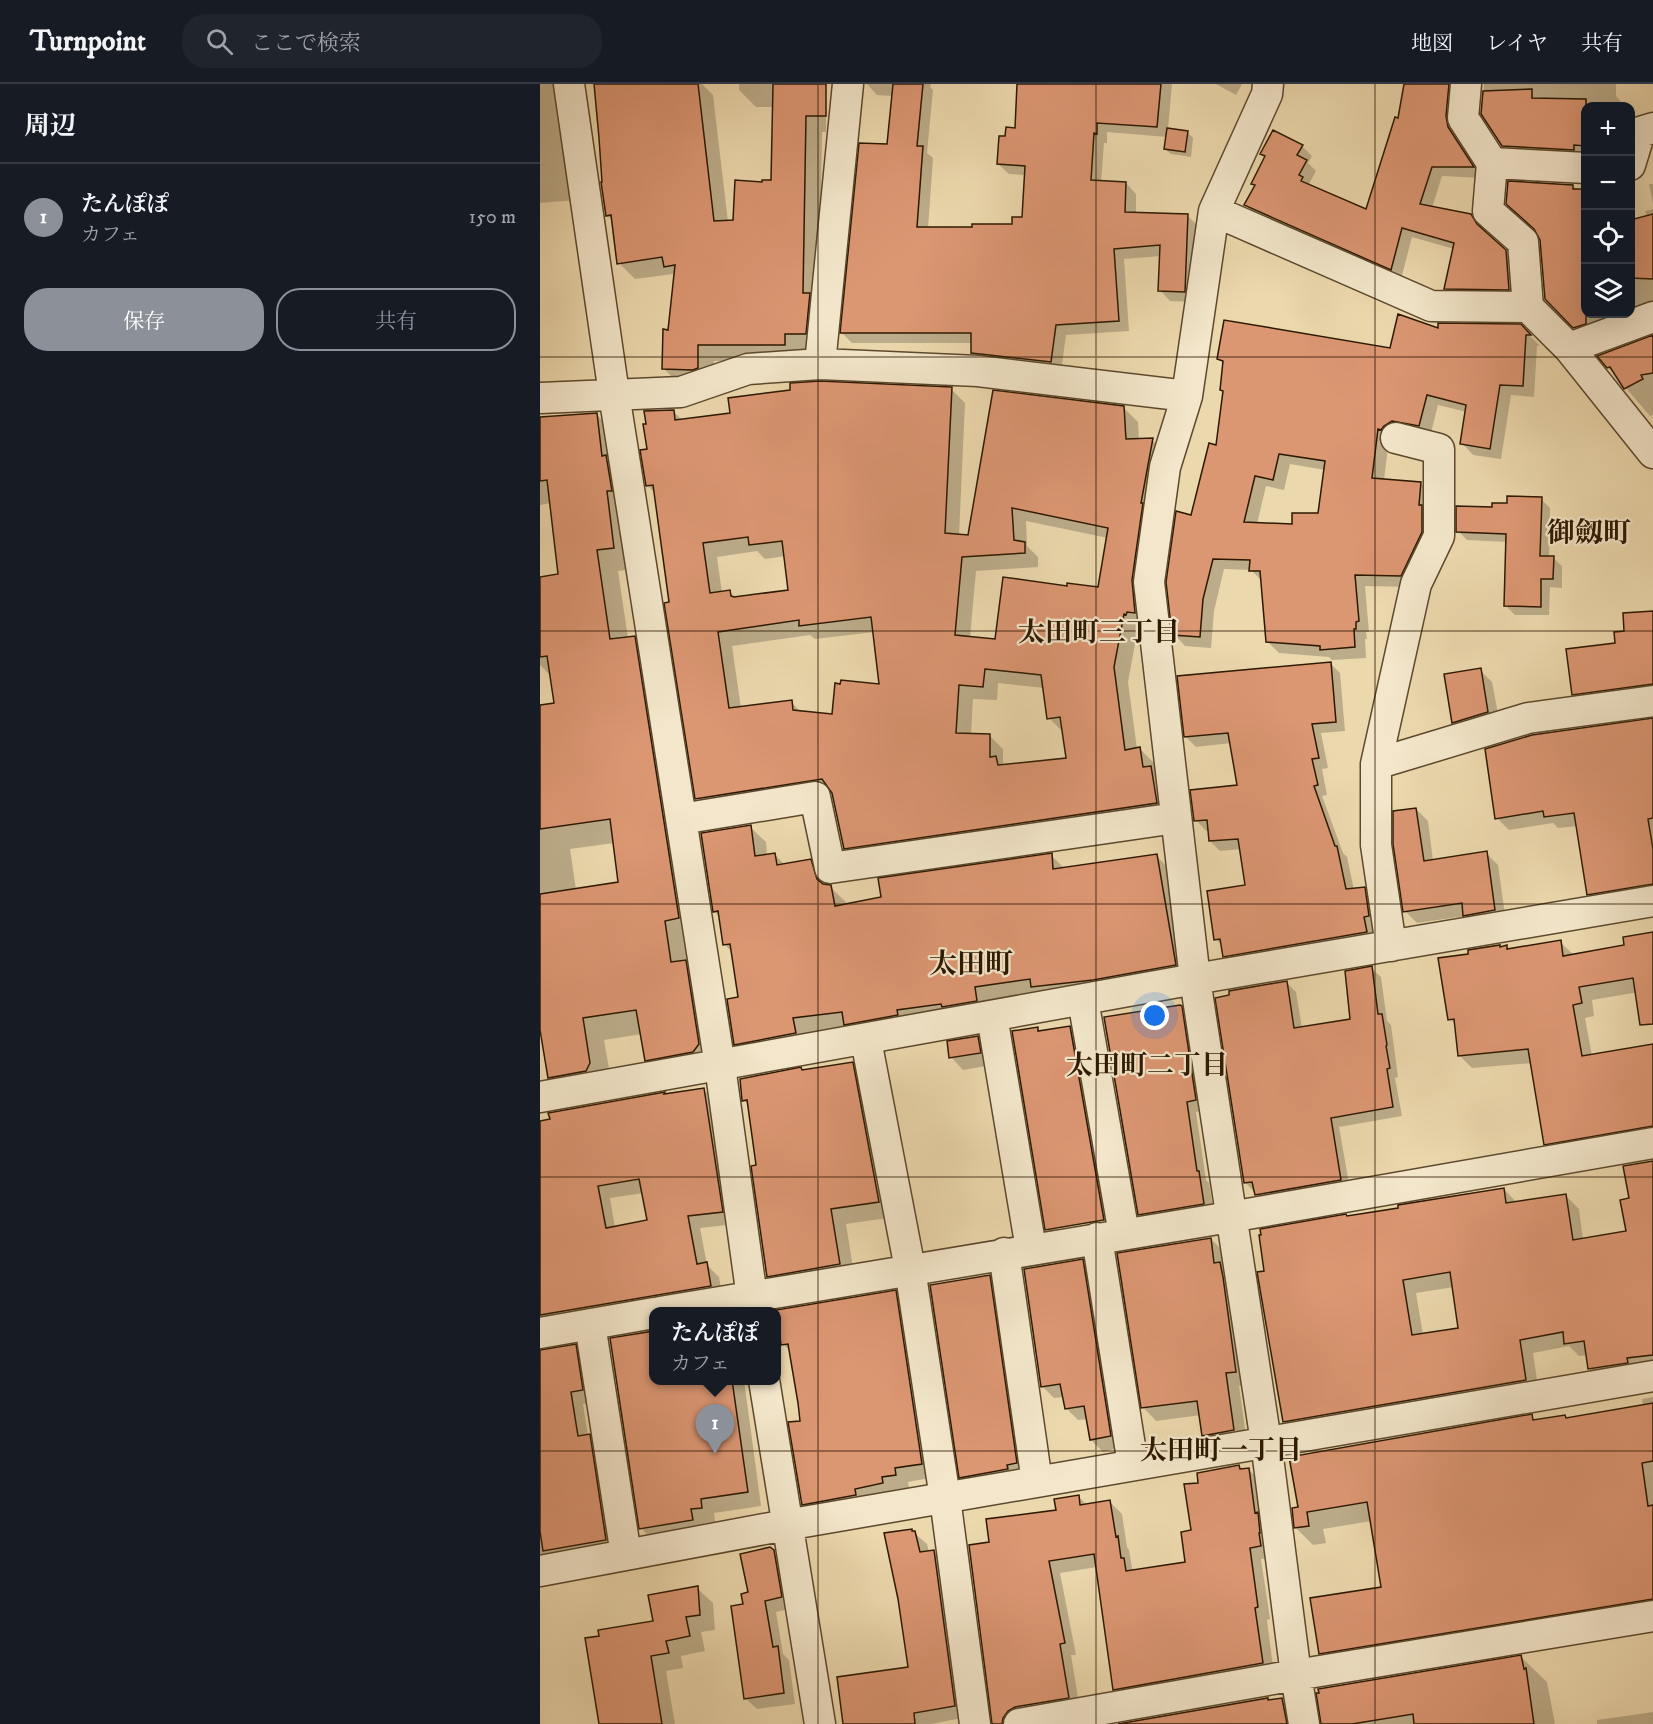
<!DOCTYPE html>
<html lang="ja">
<head>
<meta charset="utf-8">
<style>
  :root { --surface:#171b24; --page:#20242c; --text:#f1f3f6; --muted:#9ea1a6; --line:#363941; --accent:#8c9099 }
  body { margin:0; font-family:"IM FELL DW Pica","Noto Serif JP",serif; background:var(--page); color:var(--text) }
  .controls { position:absolute; right:18px; top:18px; display:grid; overflow:hidden; border-radius:12px; box-shadow:0 6px 24px #0002 }
  .controls button { width:54px; height:54px; display:grid; place-items:center; padding:0; border:0; border-bottom:2px solid var(--line); background:var(--surface); color:var(--text); font:30px sans-serif }
  .you { position:absolute; left:615px; top:932px; width:21px; height:21px; margin:-15px; border:4px solid #fff; border-radius:50%; background:#1a73e8; box-shadow:0 0 0 9px #1a73e833 }
  .badge { display:grid; place-items:center; width:39px; height:39px; border-radius:50%; background:var(--accent); color:#fff; font-size:20px; font-weight:700 }
  .pin { position:absolute; translate:-50% -50px; filter:drop-shadow(0 2px 3px #0008) }
  .pin::after { content:''; position:absolute; top:32px; width:21px; height:18px; background:inherit; clip-path:polygon(0 0,100% 0,50% 100%) }
  .popup { position:absolute; left:109px; top:1223px; width:132px; height:78px; box-sizing:border-box; display:grid; place-content:center; border-radius:12px; background:var(--surface); filter:drop-shadow(0 2px 4px #0005); font-size:20px; white-space:nowrap; color:var(--muted) }
  .popup b { font-size:22px; color:var(--text) }
  .popup::after { content:''; position:absolute; left:50%; top:100%; margin-left:-12px; border:12px solid transparent; border-top-color:var(--surface) }
  .list { margin:0; padding:0; list-style:none }
  h2 { display:flex; justify-content:space-between; align-items:center; height:78px; margin:0; padding:0 24px; font-size:26px }
  h2 small { font-size:20px; font-weight:400; color:var(--muted) }
  .list li { display:grid; grid-template-columns:39px 1fr auto; gap:18px; align-items:center; box-sizing:border-box; height:108px; padding:0 24px; border-top:2px solid var(--line) }
  .list b { display:block; font-size:22px; white-space:nowrap }
  .list p { margin:0; font-size:20px; white-space:nowrap; color:var(--muted) }
  .list em { font-size:20px; font-style:normal; color:var(--muted) }
  .actions { display:flex; gap:12px; padding:18px 24px }
  .actions a { flex:1; padding:14px 0; border:2px solid var(--accent); border-radius:24px; text-align:center; font-size:21px; color:var(--accent) }
  .actions .main { background:var(--accent); color:#fff }
  .icon { flex:none; width:33px; height:33px; fill:none; stroke:currentColor; stroke-width:2; stroke-linecap:round; stroke-linejoin:round }
  .map { position:relative; flex:none; width:1113px; height:1640px; overflow:hidden }
  header { display:flex; align-items:center; gap:36px; box-sizing:border-box; height:84px; padding:0 30px; background:var(--surface); border-bottom:2px solid var(--line) }
  header strong { font-size:28px }
  nav { display:flex; gap:33px; margin-inline-start:auto; font-size:21px }
  .search { width:420px; height:54px; background:var(--page); display:flex; align-items:center; gap:15px; box-sizing:border-box; padding:0 21px; border-radius:24px; color:var(--muted); font-size:22px }
  main { display:flex }
  aside { flex:1; background:var(--surface) }
  .map>svg:first-child { display:block }
</style>
</head>
<body>
<header>
<strong>Turnpoint</strong>
<div class="search"><svg class="icon" aria-label="search" viewBox="0 0 24 24"><circle cx="10" cy="10" r="6"/><path d="M15 15l6 6"/></svg>ここで検索</div>
<nav><a>地図</a><a>レイヤ</a><a>共有</a></nav>
</header>
<main>
<aside>
<h2>周辺<small></small></h2>
<ul class="list">
<li><span class="badge">1</span><div><b>たんぽぽ</b><p>カフェ</p></div><em>150 m</em></li>
</ul>
<div class="actions"><a class="main">保存</a><a>共有</a></div>
</aside>
<div class="map">
<svg width="1113" height="1640" viewBox="0 0 1113 1640">
  <rect width="100%" height="100%" fill="#ecd8ad"/>
  <filter id="stains"><feTurbulence type="fractalNoise" baseFrequency=".00333" numOctaves="4"/><feColorMatrix values="0 0 0 0 .2 0 0 0 0 .09 0 0 0 0 .02 0 0 0 .5 -.17"/></filter>
  <radialGradient id="worn" r=".72"><stop offset=".6" stop-color="#630" stop-opacity="0"/><stop offset="1" stop-color="#630" stop-opacity=".3"/></radialGradient>
  <path fill="#0003" fill-rule="evenodd" d="M0,0H21L37,116L0,119Z
    M55,0H162L173,11L188,138L195,137L233,98L234,23H216L199,6V0H286V48H282L279,220L282,265L261,266V276L174,277V300L140,301L123,284L130,247L135,192L133,190L95,195L79,179L73,137L67,131Z
    M327,0H391L390,3L393,6L387,69L393,74L388,145L473,141L483,134L486,91L469,90L458,80L467,54L476,46L479,0H632L628,45L647,48L653,54L651,73L631,70L625,65L627,53L567,48V59H564L561,98L586,99L596,110V130L648,132L658,142L655,218L630,217L620,206L621,172L584,175L589,247L526,251L521,288L444,279L433,269V259H312L302,249L349,62L354,12L337,11Z
    M676,0H702L696,11Z
    M865,0H922L915,44L918,55L943,94L902,92L892,124L931,131L941,142L945,150L976,178L979,215L915,214L905,204L914,165L872,153L861,195L716,131L706,121L716,102L713,99L726,74L722,69L762,62L772,72L768,79L776,87L768,102L827,127L859,36Z
    M944,0H1076V12L1082,19V22H1046V71L973,72L963,61L942,29Z
    M1109,100H1113V120Z
    M1033,102L1037,106L1046,230H1090V137L1107,133L1105,127L1113,125V231L1047,255L1006,215Z
    M980,242L1000,262H997L994,313L971,311L961,375L933,371L922,359L927,328L898,321L890,353L849,355L844,396L880,399L892,410L890,431L872,503L825,502L829,548H826L827,555H825L826,574L792,576L789,573L739,569L728,558L723,498L711,486L684,485L674,527L671,564L645,562L634,550L652,432L677,363L684,309L682,306L684,281L679,275L851,266L900,246ZM750,380L785,386L779,430L754,441L717,440L726,402L744,406Z
    M1113,253V331L1110,332L1068,283Z
    M411,305L425,319L419,452L429,453L583,323L598,338L599,356H612L627,370L600,544H598L588,598L597,665H600L614,679L615,688L625,698L630,733L319,778L305,764L293,709L171,729L157,714L115,409L107,401L108,367L133,327L143,337ZM486,437L568,454L559,505L528,503L456,556L430,554L436,487L498,483V473L487,462ZM217,467L225,475L246,472L250,507L196,514L189,508L182,509L177,473ZM335,548L341,602L293,632L262,629L251,618L201,624L192,562L270,551L275,555ZM458,599L504,604L509,634L523,648L528,675L463,682V665L449,651H431L433,615L457,616Z
    M56,330L78,352L95,485L78,487L88,554L94,553L116,575L180,982L128,998L106,976L102,950L64,956L72,1002L31,1015L9,993L0,937V622L15,620L11,592L0,581V495L20,492L11,419L0,421V335ZM74,759L80,800L36,806L30,765Z
    M1001,415L1010,424L1009,473L1013,474L1022,482V504L1010,503L1009,531H975L966,522L968,458L927,456L918,447L953,425Z
    M1113,528V613L1045,622L1033,610L1085,548Z
    M790,579L800,589L805,647L781,649L788,684L782,685L787,711L782,712L803,769L807,773L814,806L824,805L834,815L836,858L695,882L685,872L683,863L676,855L707,803L702,765L680,767L670,757L669,746L666,747L656,736L699,702L691,659L656,663L646,653Z
    M940,586L952,598L960,640L926,651L914,638Z
    M1113,636V813L1061,822L1048,810L1038,742L1018,744L1013,739L969,746L957,734Z
    M876,725L888,737L893,777L946,769L958,781L966,838L937,843L925,832L877,839L865,827Z
    M210,743L226,758L227,771L234,770L245,781L270,777L286,792L289,802L306,818L307,821L343,814L511,771L525,785L616,772L632,787L650,896L268,949L270,964L211,975L195,960L200,915L193,869L184,860L181,834L175,828Z
    M1113,850V918L1099,908L1052,916L1054,932L1045,934L1052,972L1113,962V1057L1019,1073L1006,1060L992,979L932,984L919,971L917,942L910,935L961,864L966,863L969,866L1020,858L1034,871L1086,862Z
    M831,884L841,893L847,937L851,941L858,993L855,994L862,1032L799,1043L810,1105L725,1120L705,1098L746,898L756,908L762,944L812,936Z
    M641,924L651,934L665,1026L656,1028L666,1096L669,1099L674,1130L610,1140L600,1130Z
    M530,944L542,957L576,1149L519,1158L507,1146L497,945L500,948ZM571,1134L572,1137L515,1146V1143Z
    M437,953L450,966L452,981L423,986L411,973Z
    M312,980L328,996L354,1133L306,1140L315,1196L243,1208L228,1192L218,1082L210,1022L204,1016L264,988Z
    M163,1005L176,1018L195,1140L160,1144L167,1181L179,1193L183,1215L0,1251V1149L33,1152L10,1030L125,1010ZM104,1109L109,1138L75,1144L70,1114Z
    M1113,1078V1285L1063,1298L1049,1284L1047,1271L1039,1272L1029,1262L993,1269L999,1309L758,1351L744,1337L726,1188L808,1134L964,1105L977,1119L1026,1112L1039,1125L1043,1156L1087,1149L1091,1116ZM914,1203L920,1245L883,1251L876,1209Z
    M671,1155L685,1169L709,1301L699,1302L707,1360L677,1365L663,1351L661,1331L616,1337L603,1323Z
    M542,1177L554,1189L582,1363L563,1368L551,1356L548,1335L538,1336L526,1324L524,1313L514,1314L502,1302Z
    M449,1192L464,1207L491,1394L436,1408L421,1393Z
    M355,1208L369,1222L395,1393L368,1398L369,1404L355,1406L356,1413L277,1434L263,1420L261,1338L251,1268L243,1260Z
    M35,1262L48,1275L55,1319L43,1320L48,1352L62,1365L78,1469L0,1482V1267Z
    M114,1296H204L221,1422L174,1429L175,1438L164,1439L166,1450L115,1459L101,1444Z
    M1113,1313V1535L798,1586L780,1569L842,1505L831,1437L783,1445L786,1459L773,1461L756,1444L754,1425L991,1332L996,1337L1025,1333L1027,1335L1103,1322L1102,1315Z
    M699,1382L702,1386L708,1385L721,1398L732,1474L721,1475L730,1535L727,1536L734,1591L587,1617L574,1605L557,1483L520,1489L536,1571H531L540,1626L479,1640H453L451,1459L518,1427L538,1412L547,1421L570,1418L582,1430L587,1463L589,1466L592,1484L595,1487L646,1479L660,1400Z
    M371,1446L387,1460L389,1468L394,1467L406,1479L427,1633L391,1640H304L370,1584Z
    M233,1467L245,1479L253,1524L236,1528L243,1570L249,1576L255,1620L217,1625L205,1614V1521Z
    M157,1504L173,1519L175,1546L161,1548L165,1567L141,1572L143,1584L126,1587L135,1640H60L115,1538Z
    M981,1573L1007,1598L1015,1640H782Z
    M742,1616L754,1628L756,1640H587Z
    M1113,1628V1640H1057V1636Z"/>
  <path fill="#db9672" stroke="#2c1801" stroke-width="1.5" fill-rule="evenodd" d="M54,0H158L174,137L193,136L195,96L222,98V96H231L233,0H286V32H266L263,209H270L266,250H245V261H158V284L153,286L122,285L123,245L128,246L135,181L124,183L122,173L77,180L71,131L66,132L61,98H62L59,54Z
    M353,0H383L377,62H383L377,143H432V140H472V133H482L485,82L457,80L459,52H465L466,43L475,44L477,0H621L617,43L557,39V50L554,49L551,96L586,98L585,128L648,130L645,208L618,207L620,161L574,165L579,237L516,241L511,278L431,269V249H300L319,59L347,60Z
    M864,0H909L906,32L908,43L934,83H892L880,120L931,130L937,140L966,166L969,206L904,205L914,159L862,144L851,186L704,121L715,101L711,100L725,72L720,70L733,46L763,61L757,71L767,76L759,91L763,93L761,97L826,125L855,33L858,34Z
    M992,5V14L1046,15V62L1034,61V66L962,62L941,30L943,7Z
    M627,44L648,47L645,68L624,65Z
    M968,97L1033,101V105H1046V240L1033,244L1005,215L1000,156L994,145L966,120Z
    M1113,130V195L1090,194V136Z
    M858,230L898,244V239L981,240L991,251H986L983,302L960,301L950,365L920,360L926,321L887,311L879,342L852,337L844,342L841,346L838,345L832,394L881,398L879,421H882V448L861,492L815,491L819,537L816,538V545H814L815,563L780,566V562L726,558L720,487H709L710,476L673,475L663,515L660,553L632,551L626,498L636,427L651,431L669,359L676,361L683,307L680,306L683,277L677,275L684,236L850,264ZM739,370L785,377L778,429H752V440L704,438L715,392L733,396Z
    M1113,251V289L1101,291L1103,295L1084,305L1070,283L1067,284L1057,272Z
    M280,297L412,303L405,449L428,451L453,306L584,322L586,355L613,354L601,419H603L592,496L595,529L587,528L586,531L584,530L574,583L585,666L600,663L603,683L611,682L617,719L304,765L292,709L282,695L155,715L124,519L129,518L113,401L106,402L100,366L107,365L103,340H106L104,327L134,326L135,336L190,329L188,314L250,306V299ZM472,424L568,444L558,503L527,499V502L463,493L455,555L415,551L422,473L485,469V458L474,456ZM208,453L209,461L242,457L248,506L194,513L191,512L190,506L170,509L163,459ZM331,533L339,600L301,596L300,600L295,599L292,630L253,626L252,616L189,624L178,548L259,536V542ZM445,585L501,591L507,635L520,633L526,674L458,681L456,672L450,673V650L416,649L419,601L443,603Z
    M57,329L62,372L66,371L72,407H67L74,464L57,466L70,555L95,552L139,834L125,837L131,878L146,876L159,960L153,968L105,977L96,926L43,934L50,979L46,987L8,994L0,946V810L78,798L70,735L0,745V621L14,619L7,572L0,573V493L18,490L7,396L0,397V333Z
    M967,412L1002,413L1000,472H1014L1013,495H1001V523L964,522L966,450L916,448V422L952,423V419H967Z
    M1113,527V600L1032,611L1026,565L1075,559L1074,548L1084,547L1083,529Z
    M791,578L796,638L772,640L779,674L772,675L778,701L774,702L795,762H797L806,805L825,803L829,832L824,833L827,848L683,873L680,855L674,856L667,807L705,801L698,755L669,757L667,736L654,737L650,706L697,701L688,649L644,653L637,592Z
    M941,584L948,628L912,639L904,590Z
    M1113,634V734L1108,735L1113,765V800L1047,811L1034,729L1004,733L1003,727L955,735L945,665L992,651Z
    M876,724L884,777L947,767L955,826L923,832L922,819L863,828L853,760V727Z
    M211,741L215,772L235,769L237,781L271,775L277,795L283,800L291,801L295,822L341,813L338,794L512,769L513,785L617,770L636,881L553,896L491,903L490,895L435,903L437,917L402,923L401,920L357,926L358,931L304,941L302,928L253,934L256,949L194,961L187,915L198,913L190,860L183,861L178,827L173,828L161,749Z
    M1113,848V940L1100,941L1093,894L1039,903L1042,919L1033,921L1042,972L1113,960V1042L1004,1061L988,965L918,972L914,935L908,936L898,874L928,870V866L960,861V863L967,861V865L1021,856L1023,872L1084,861L1083,853Z
    M832,882L838,930H842L847,961L846,962L850,984L847,985L853,1023L791,1034L801,1096L715,1111L712,1098L704,1099L675,914L689,911V907L747,897L754,944L810,935L805,887Z
    M640,921L642,922L656,1016L647,1018L657,1087H659L664,1120L598,1131L564,933Z
    M530,942L564,1136L505,1146L472,947L498,943V947Z
    M438,952L441,969L409,974L407,957Z
    M313,978L339,1118L291,1125L300,1180L227,1193L211,1082L216,1081L207,1016L202,1017L200,995L261,983L262,986Z
    M164,1004L183,1128L148,1132L157,1180L167,1178L171,1202L0,1231V1037L10,1035L8,1029L125,1008L124,1010ZM99,1095L107,1136L66,1144L58,1102Z
    M1113,1077V1271L1087,1274L1088,1279L1048,1285L1044,1257L1024,1260L1023,1248L980,1256L986,1296L743,1338L717,1188L724,1187L719,1151H721L720,1145L806,1130L807,1132L858,1124V1121L964,1104L966,1119L1026,1110L1033,1156L1086,1147L1080,1116L1089,1114L1083,1082ZM910,1188L918,1244L872,1251L863,1196Z
    M671,1154L674,1179L680,1178L683,1193L696,1288L686,1289L694,1346L662,1352L657,1317L601,1324L577,1169Z
    M543,1175L571,1352L550,1356L544,1322L525,1325L520,1300L501,1303L484,1185Z
    M450,1191L477,1379L467,1381L468,1385L419,1394L390,1201Z
    M356,1206L382,1380L355,1384L356,1391L342,1393L343,1399L315,1405L316,1411L262,1421L248,1338L260,1337L258,1319L248,1260L241,1261L236,1226Z
    M114,1247V1296H192L208,1408L161,1415L162,1424L151,1425L153,1436L99,1445L70,1254Z
    M36,1260L43,1306L31,1308L38,1352L50,1350L66,1456L3,1467L0,1447V1266Z
    M1113,1319V1377L1102,1379L1108,1422L1113,1421V1515L779,1570L770,1514L841,1503L827,1418L767,1428L769,1442L754,1444L752,1424L758,1423L749,1373L992,1330L993,1336L1025,1331L1026,1334Z
    M699,1381L700,1385L709,1384L715,1429L718,1428L720,1449H719L721,1462L710,1464L718,1523L715,1524L723,1579L573,1606L554,1470L509,1477L525,1559L520,1560L529,1614L475,1623L468,1627L463,1634L462,1640H452L429,1461L449,1458L446,1435L516,1426L514,1415L539,1411L540,1421L570,1416L576,1453L578,1452L581,1474H584L586,1487L645,1478L641,1448L651,1446L644,1400L658,1399L657,1389Z
    M372,1445V1447H375L380,1468L394,1466L415,1622L374,1629L375,1640H303L297,1593L368,1583L358,1515L344,1449Z
    M230,1463L234,1466L242,1513L225,1517L233,1563L238,1562L244,1609L204,1615L191,1522L203,1520L201,1510L208,1508L200,1470Z
    M158,1502L160,1531L146,1533L150,1552L126,1557L129,1569L111,1572L122,1640H59L45,1554L59,1552L58,1546L113,1537L108,1511Z
    M981,1571L984,1585L986,1584L994,1640H874L873,1630L812,1640H781L776,1609H779L778,1605Z
    M728,1614V1616L742,1614L747,1640H578Z"/>
  <g fill="none" stroke-linecap="round" stroke-linejoin="round">
    <defs>
      <path id="minor" d="M29,0L74,310L180,982L214,1228
        M728,0L727,10L674,127L647,312L625,383L609,498L655,895L726,1358L756,1591L764,1640
        M926,0L923,34L952,79L1046,84
        M952,79L948,127L983,158L988,223
        M1090,81L1100,48L1113,44
        M674,127L891,222L988,223L1029,264L1113,369
        M1029,264L1113,233
        M280,280L308,0
        M0,314L141,308L208,285L280,280L438,287L647,312
        M836,680L988,634L1113,617
        M141,735L275,713L290,784L636,734
        M851,862L836,761V680L876,500L899,452V365L856,354
        M543,916L584,1150
        M452,932L491,1165
        M326,956L370,1185L405,1414L435,1640
        M0,1013L655,895L1113,817
        M557,1154L593,1381
        M464,1169L497,1398
        M120,1228L690,1133L1113,1059
        M50,1240L86,1471
        M0,1249L114,1229
        M224,1296L280,1640
        M0,1487L246,1441L1113,1292
        M479,1640L756,1591L1113,1532"/>
    </defs>
    <use href="#minor" stroke="#5c482c" stroke-width="33"/>
    <use href="#minor" stroke="#f3e6ca" stroke-width="30"/>
  </g>
  <path fill="none" stroke="#2c1801" stroke-width="1.5" stroke-opacity="0.55" d="M278,0V1640M556,0V1640M835,0V1640M0,273H1113M0,547H1113M0,820H1113M0,1093H1113M0,1367H1113"/>
  <g text-anchor="middle" dominant-baseline="central" stroke-width="4.5" stroke-linejoin="round" paint-order="stroke">
    <g font-size="27" font-weight="bold" fill="#2c1801" stroke="#f3e6ca">
      <text x="559" y="549">太田町三丁目</text>
      <text x="607" y="982">太田町二丁目</text>
      <text x="681" y="1367">太田町一丁目</text>
    </g>
    <g font-size="28" font-weight="bold" fill="#2c1801" stroke="#f3e6ca">
      <text x="1049" y="449">御劔町</text>
      <text x="431" y="880">太田町</text>
    </g>
  </g>
  <rect width="100%" height="100%" filter="url(#stains)"/>
  <rect width="100%" height="100%" fill="url(#worn)"/>
</svg>
<div class="controls">
<button>+</button>
<button>−</button>
<button><svg class="icon" aria-label="locate" viewBox="0 0 24 24"><circle cx="12" cy="12" r="6"/><path d="M12 2v4M12 18v4M2 12h4M18 12h4"/></svg></button>
<button><svg class="icon" aria-label="layers" viewBox="0 0 24 24"><path d="M12 4l9 5-9 5-9-5zM3 14l9 5 9-5"/></svg></button>
</div>
<div class="you"></div>
<div class="pin badge" style="left:175px;top:1370px">1</div>
<div class="popup"><b>たんぽぽ</b>カフェ</div>
</div>
</main>
</body>
</html>
